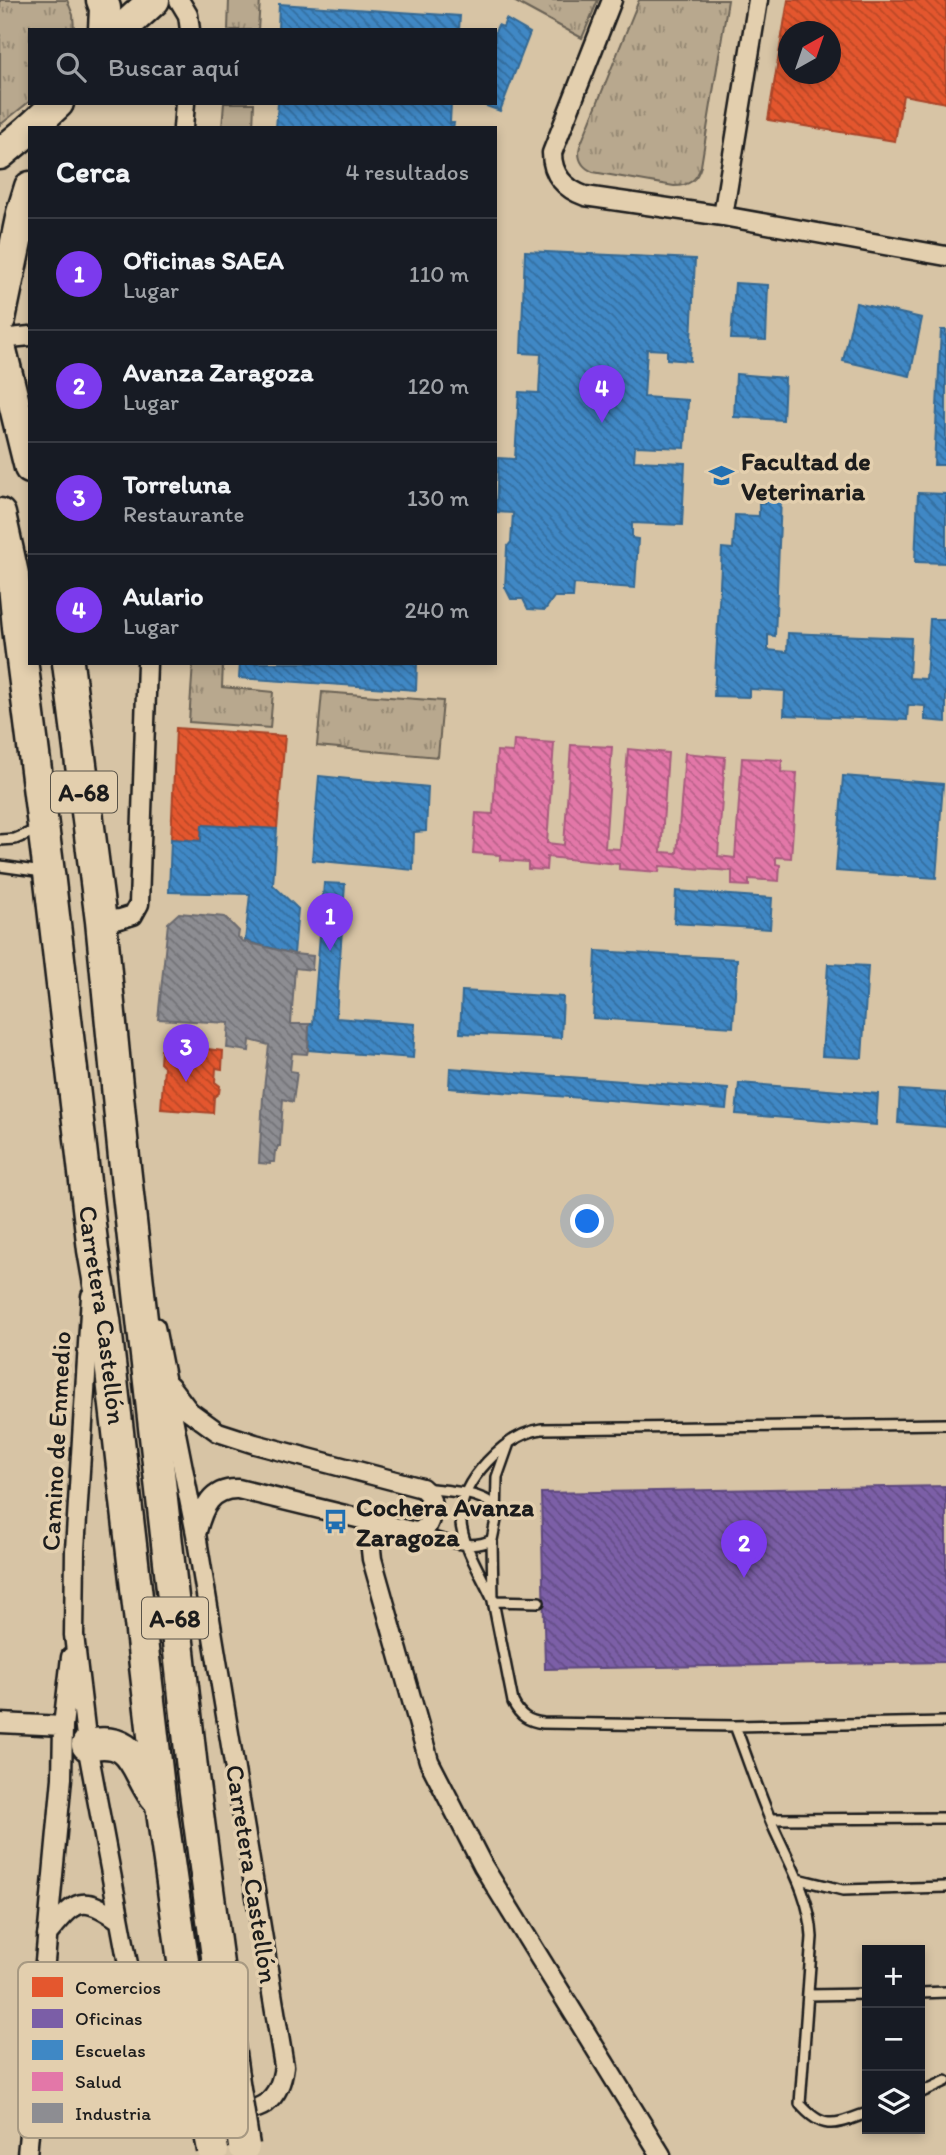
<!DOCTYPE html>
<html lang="es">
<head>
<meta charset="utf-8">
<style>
  :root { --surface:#171b24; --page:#20242c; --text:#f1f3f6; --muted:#9ea1a6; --line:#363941; --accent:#7c3aed }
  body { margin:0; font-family:Itim,sans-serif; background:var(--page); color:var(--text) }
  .controls { position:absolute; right:21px; bottom:21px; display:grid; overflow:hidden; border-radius:0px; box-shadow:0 4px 10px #0003 }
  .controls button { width:63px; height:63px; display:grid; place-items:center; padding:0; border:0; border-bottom:2px solid var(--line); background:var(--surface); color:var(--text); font:35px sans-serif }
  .compass { position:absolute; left:778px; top:21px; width:63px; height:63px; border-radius:50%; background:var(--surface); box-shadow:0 4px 10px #0003; rotate:40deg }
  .you { position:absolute; left:588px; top:1222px; width:24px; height:24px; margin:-18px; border:5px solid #fff; border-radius:50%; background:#1a73e8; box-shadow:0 0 0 10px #1a73e833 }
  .badge { display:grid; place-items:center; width:46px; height:46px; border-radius:50%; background:var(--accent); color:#fff; font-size:23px; font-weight:700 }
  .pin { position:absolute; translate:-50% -58px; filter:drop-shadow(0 2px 4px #0008) }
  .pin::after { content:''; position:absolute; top:37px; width:24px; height:21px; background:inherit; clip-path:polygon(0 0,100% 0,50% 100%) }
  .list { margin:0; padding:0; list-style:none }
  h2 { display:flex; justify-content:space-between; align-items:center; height:91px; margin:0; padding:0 28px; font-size:30px }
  h2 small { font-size:23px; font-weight:400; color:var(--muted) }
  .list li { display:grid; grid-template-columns:46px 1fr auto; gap:21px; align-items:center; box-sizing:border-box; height:112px; padding:0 28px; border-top:2px solid var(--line) }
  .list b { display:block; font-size:26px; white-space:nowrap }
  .list p { margin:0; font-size:23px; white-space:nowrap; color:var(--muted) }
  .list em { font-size:23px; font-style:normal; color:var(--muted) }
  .icon { flex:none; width:38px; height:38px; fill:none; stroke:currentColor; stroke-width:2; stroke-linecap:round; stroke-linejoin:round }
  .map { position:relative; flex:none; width:946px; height:2155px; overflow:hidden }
  .search { position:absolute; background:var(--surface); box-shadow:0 4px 10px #0003; left:28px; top:28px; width:469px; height:77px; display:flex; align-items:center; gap:18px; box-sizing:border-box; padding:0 24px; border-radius:0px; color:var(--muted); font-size:26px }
  .panel { position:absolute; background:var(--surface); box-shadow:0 4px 10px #0003; left:28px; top:126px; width:469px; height:539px; border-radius:0px }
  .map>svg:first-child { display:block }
</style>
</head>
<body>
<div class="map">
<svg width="946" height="2155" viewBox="0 0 946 2155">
  <defs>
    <pattern id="grass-tufts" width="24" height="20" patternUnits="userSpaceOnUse" patternTransform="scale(1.75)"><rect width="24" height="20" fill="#b8a88e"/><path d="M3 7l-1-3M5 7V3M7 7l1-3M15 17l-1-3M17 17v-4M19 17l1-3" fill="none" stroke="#958873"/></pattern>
    <pattern id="shops-back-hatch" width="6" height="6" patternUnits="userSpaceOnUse" patternTransform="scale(1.75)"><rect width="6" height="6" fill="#e4572e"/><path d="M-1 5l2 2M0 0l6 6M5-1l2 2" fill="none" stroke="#b84726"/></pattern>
    <pattern id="offices-back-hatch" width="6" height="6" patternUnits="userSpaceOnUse" patternTransform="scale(1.75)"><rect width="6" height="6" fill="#7b5ea7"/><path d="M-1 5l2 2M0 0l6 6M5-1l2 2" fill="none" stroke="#644d87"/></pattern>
    <pattern id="schools-back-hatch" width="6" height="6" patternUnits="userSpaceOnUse" patternTransform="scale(1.75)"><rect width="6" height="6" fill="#3f88c5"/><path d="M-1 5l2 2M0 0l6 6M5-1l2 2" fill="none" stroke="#346e9f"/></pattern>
    <pattern id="health-back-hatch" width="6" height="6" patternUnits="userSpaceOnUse" patternTransform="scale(1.75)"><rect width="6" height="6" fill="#e377a8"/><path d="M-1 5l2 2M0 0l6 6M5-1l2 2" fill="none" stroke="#b76188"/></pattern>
    <pattern id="industry-back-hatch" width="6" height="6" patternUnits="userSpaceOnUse" patternTransform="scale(1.75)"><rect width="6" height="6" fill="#8d8d92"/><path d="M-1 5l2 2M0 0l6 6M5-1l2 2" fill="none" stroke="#727276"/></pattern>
  </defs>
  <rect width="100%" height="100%" fill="#d7c4a5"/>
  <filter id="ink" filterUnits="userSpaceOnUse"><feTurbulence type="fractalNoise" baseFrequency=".0143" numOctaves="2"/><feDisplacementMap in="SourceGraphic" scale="14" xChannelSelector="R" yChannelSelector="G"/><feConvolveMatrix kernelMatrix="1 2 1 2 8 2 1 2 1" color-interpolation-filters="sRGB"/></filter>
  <g filter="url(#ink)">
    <path fill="url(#grass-tufts)" stroke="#6a6255" stroke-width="2" d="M0,0H67L73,15L74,29L30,30V101L0,125Z
      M229,0H260L258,30H228Z
      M512,0H598L582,38Z
      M639,0H728L701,166C697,180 689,186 674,186L593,172C582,167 577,158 580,146Z
      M224,103H254L253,128H222Z
      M193,663H223L222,687L273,692L270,728L189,722Z
      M322,692L443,701L438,757L317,746Z"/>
    <path fill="url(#shops-back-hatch)" stroke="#a84529" stroke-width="2" fill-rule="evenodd" d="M788,0H946V103L903,95L895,141L768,120ZM788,32H830V74H788Z
      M176,728L285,736L277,829L202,825L201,841L171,839Z
      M182,1046L223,1051L222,1069L216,1068L215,1082L220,1086L219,1093L214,1097L213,1113L161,1109L164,1067L160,1063L161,1050L165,1048H178L180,1050Z"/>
    <path fill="url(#offices-back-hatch)" stroke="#5e4a7d" stroke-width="2" d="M946,1486V1662L545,1669L541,1493Z"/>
    <path fill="url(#schools-back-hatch)" stroke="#346892" stroke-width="2" d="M279,4L460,16L459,30H278Z
      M506,19L530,33L500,111L481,104L495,103V32L498,25L503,27Z
      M278,103H451L450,123H454L453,128H276Z
      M525,251L695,259L690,361L667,359V350L647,349L644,397L688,400L685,448L635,446L634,461L685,463L682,525L632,523V538L638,539L635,588L574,584L573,597H554L545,610L528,609L523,599H511L505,587L507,547L511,542L513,513L496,512L498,458L515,459L519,392L539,393L541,354L521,353Z
      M735,283L768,285L766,340L731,339Z
      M856,303L922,318L910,376L843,361Z
      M941,330H946V465H934Z
      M736,374L785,378L783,420L734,417Z
      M918,493L946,494V563L915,562Z
      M764,498L781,499L775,636L768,635V650L787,652L788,633L911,638L909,678L926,679L930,619H946V722L925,720V706L908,705L907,720L784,715L785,691L749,689V697L714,696L722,548L733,549L735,515L759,516V503L764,504Z
      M240,663H417L416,690L239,678Z
      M319,776L428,787L426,831L414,832L413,870L312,860Z
      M843,776L943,784L936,878L836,871Z
      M202,825L277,829L273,885L298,909L294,954L245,941L250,894L169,892L171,839L201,841Z
      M324,883L345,884L336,1018L415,1024L413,1058L308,1050L309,1024H313Z
      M676,891L772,898L770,929L674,923Z
      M596,951L737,959L733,1027L593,1018Z
      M828,964L868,966L862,1058L822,1056Z
      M462,991L563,997L561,1038L460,1033Z
      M450,1068L728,1089L726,1109L449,1088Z
      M739,1083L878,1094L876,1125L736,1114Z
      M900,1090L946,1093V1127L898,1123Z"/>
    <path fill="url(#health-back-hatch)" stroke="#a75c7e" stroke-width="2" d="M514,740L554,743L547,843L564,845L571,745L612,747L605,848L620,849L628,749L668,753L661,852L677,853L685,753L725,757L718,856L735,858L742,758L782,760L781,772L797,773L791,858L776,857V864L780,865L779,881L749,879V886L732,885V871L660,866L659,872L619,869V864L547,857L546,870L528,869V862L500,860V855L473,853L476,813L493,814L497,751L513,752Z"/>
    <path fill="url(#industry-back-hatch)" stroke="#6b6b6f" stroke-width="2" d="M179,913L225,917L239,931L238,937L242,941L294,954L313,956L312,970L295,968L291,1024H309L308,1050L307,1054L292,1053L290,1071L297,1072L293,1102L283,1099L280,1146H278L277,1151H275L274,1162H270V1164L259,1163L263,1097L269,1045L250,1040L249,1051L227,1048L229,1023L158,1019L168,923Z"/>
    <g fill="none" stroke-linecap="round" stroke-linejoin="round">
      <defs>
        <path id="service" d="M0,840L15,839L39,829
          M0,866L43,872
          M509,1443L497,1477L496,1520L492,1540L493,1601L513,1702C520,1716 528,1721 543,1723L735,1726L946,1722
          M423,1488C447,1491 477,1491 495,1506
          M420,1533C444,1540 469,1551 492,1540
          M492,1598C466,1544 439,1513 487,1462C502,1446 521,1432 542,1429L946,1424
          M493,1601L539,1602
          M735,1726C747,1757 757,1788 770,1819C786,1858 810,1893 812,1937L800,2104C824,2132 836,2124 867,2113
          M770,1819L946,1818
          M798,1879L843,1890L946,1887
          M920,1993L946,1992
          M808,1995L867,1994
          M920,2093L946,2081"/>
        <path id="minor" d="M179,0L188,15L190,30
          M612,0L552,153C552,175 565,189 585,196L723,216L946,256
          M183,128L185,103
          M723,216L758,0
          M0,339L30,336
          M101,921L120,919L133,915L139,904L147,663
          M91,1296L75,1550L74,1635L87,1745L151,2087C154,2096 157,2105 164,2111C179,2125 249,2115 265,2104C278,2094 282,2081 284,2066L196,1534L155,1327
          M170,1386L189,1411L218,1432L255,1444L422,1488C435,1498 434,1512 427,1526L420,1531L415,1532L238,1489C211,1488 203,1508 197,1531
          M368,1521L372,1559L429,1761L483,1866L661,2155
          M0,1723L63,1726
          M47,1935C75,1902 80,1892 119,1920
          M27,2155L62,1778L63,1726L71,1657"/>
        <g id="trunk">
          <path d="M102,0L105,8L104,30"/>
          <path d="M121,30L154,0"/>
          <path d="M31,128L58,103"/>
          <path d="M0,154L30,129"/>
          <path d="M0,319L22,213L30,187"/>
          <path d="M0,346L30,468"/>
          <path id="s1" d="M0,514L13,574L18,628L49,873L93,1250L105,1319L161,1805L200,2081"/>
          <path d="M68,663L101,921L124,1158L193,1777L233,2076"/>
          <path d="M87,1745C135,1735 133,1766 155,1797"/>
        </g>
      </defs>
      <use href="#service" stroke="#1c1c1c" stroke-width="14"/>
      <use href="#minor" stroke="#1c1c1c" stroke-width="23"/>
      <use href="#trunk" stroke="#1c1c1c" stroke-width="35"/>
      <use href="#service" stroke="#e3cfae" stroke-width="9"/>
      <use href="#minor" stroke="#e3cfae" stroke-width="18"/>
      <use href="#trunk" stroke="#e3cfae" stroke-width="30"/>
      <defs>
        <path id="trunk-bridge" d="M233,2076L244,2146
          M200,2081L213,2150"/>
      </defs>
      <use href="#trunk-bridge" stroke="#1c1c1c" stroke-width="35" stroke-linecap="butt"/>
      <use href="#trunk-bridge" stroke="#e3cfae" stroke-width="30"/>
    </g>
  </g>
  <defs>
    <symbol id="university-bare" viewBox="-9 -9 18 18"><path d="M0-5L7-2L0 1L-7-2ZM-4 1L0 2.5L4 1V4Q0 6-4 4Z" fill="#1f6fb2" stroke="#e3cfae" stroke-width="2.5" paint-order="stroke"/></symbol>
    <symbol id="bus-bare" viewBox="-9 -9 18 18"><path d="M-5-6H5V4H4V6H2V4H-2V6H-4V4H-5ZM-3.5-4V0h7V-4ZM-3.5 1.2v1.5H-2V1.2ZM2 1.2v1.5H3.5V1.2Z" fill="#1f6fb2" stroke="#e3cfae" stroke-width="2.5" paint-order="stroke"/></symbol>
  </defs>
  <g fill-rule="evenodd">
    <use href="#university-bare" x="704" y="458" width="35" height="35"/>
    <use href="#bus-bare" x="318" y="1504" width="35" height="35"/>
  </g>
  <g text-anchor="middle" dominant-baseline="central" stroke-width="7" stroke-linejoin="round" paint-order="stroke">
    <g fill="#e3cfae" stroke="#585248" stroke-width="2">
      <rect x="51" y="771.5" width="66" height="41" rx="5"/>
      <rect x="142" y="1597.5" width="66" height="41" rx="5"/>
    </g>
    <g font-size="24" font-weight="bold" fill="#1c1c1c">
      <text x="84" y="792">A-68</text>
      <text x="175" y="1618">A-68</text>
    </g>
    <g font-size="26" font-weight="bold" fill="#1c1c1c" stroke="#e3cfae" text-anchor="start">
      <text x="741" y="461">Facultad de<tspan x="741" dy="30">Veterinaria</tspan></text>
      <text x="356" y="1507">Cochera Avanza<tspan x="356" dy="30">Zaragoza</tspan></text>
    </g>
    <g font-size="26" fill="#1c1c1c" stroke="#e3cfae">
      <text stroke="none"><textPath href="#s1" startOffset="808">Carretera Castellón</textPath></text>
      <text transform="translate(56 1441) rotate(-87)">Camino de Enmedio</text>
      <text transform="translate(252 1874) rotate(81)">Carretera Castellón</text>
    </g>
  </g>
  <rect x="18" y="1962" width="230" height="176" rx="10" fill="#e3cfae" stroke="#a79982" stroke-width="2"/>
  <rect x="32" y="1977" width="31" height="20" fill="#e4572e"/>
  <rect x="32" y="2009" width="31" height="19" fill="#7b5ea7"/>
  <rect x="32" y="2040" width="31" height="20" fill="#3f88c5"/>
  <rect x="32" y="2072" width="31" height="19" fill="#e377a8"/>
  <rect x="32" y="2103" width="31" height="20" fill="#8d8d92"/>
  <g font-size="19" fill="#1c1c1c">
    <text x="75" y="1994">Comercios</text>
    <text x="75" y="2025">Oficinas</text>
    <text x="75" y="2057">Escuelas</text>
    <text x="75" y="2088">Salud</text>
    <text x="75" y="2120">Industria</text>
  </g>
</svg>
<div class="controls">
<button>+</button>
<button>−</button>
<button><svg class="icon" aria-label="layers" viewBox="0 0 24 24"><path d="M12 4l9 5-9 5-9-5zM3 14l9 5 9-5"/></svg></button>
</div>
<svg class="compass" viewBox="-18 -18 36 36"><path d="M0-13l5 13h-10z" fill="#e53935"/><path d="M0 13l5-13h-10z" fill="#9ea1a6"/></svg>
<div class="you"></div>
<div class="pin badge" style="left:330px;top:951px">1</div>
<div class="pin badge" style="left:744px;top:1578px">2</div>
<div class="pin badge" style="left:186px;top:1082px">3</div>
<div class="pin badge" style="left:602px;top:423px">4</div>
<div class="search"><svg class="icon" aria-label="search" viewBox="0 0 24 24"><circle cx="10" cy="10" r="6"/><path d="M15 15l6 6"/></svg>Buscar aquí</div>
<section class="panel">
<h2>Cerca<small>4 resultados</small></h2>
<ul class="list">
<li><span class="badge">1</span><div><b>Oficinas SAEA</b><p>Lugar</p></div><em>110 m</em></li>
<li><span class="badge">2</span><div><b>Avanza Zaragoza</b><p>Lugar</p></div><em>120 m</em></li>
<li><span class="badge">3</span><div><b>Torreluna</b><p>Restaurante</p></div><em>130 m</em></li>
<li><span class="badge">4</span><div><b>Aulario</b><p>Lugar</p></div><em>240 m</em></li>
</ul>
</section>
</div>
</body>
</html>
